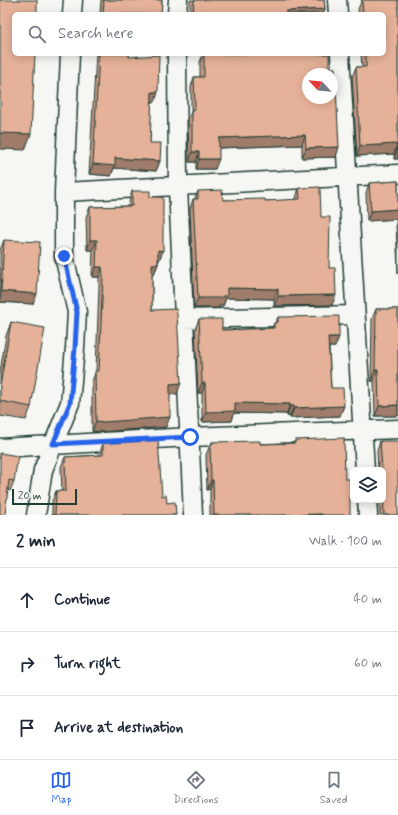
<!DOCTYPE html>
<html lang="en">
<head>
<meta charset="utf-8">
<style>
  :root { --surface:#fff; --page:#f6f6f7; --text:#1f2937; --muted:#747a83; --line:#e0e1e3; --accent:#2563eb }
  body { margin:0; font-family:Mynerve,sans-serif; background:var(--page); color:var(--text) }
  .controls { position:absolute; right:12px; bottom:12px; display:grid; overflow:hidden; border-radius:6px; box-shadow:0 2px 10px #0003 }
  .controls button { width:36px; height:36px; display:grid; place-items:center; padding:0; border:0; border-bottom:1px solid var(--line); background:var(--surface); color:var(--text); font:20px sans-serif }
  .compass { position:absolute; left:302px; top:68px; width:36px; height:36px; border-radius:50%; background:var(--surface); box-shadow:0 2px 10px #0003; rotate:296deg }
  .scale { position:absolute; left:12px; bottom:10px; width:65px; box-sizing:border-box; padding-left:4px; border:2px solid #1f3d34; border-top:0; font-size:11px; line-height:14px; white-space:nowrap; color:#1f3d34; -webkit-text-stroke:3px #f6f6f2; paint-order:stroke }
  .stop { position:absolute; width:12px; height:12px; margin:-9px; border:3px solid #2563eb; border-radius:50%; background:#fff }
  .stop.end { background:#2563eb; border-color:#fff; box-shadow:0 1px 4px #0008 }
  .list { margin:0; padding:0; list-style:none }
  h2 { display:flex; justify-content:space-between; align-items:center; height:52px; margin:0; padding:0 16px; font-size:17px }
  h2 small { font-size:13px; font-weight:400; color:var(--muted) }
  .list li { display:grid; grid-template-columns:26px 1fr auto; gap:12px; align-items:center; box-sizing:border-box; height:64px; padding:0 16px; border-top:1px solid var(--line) }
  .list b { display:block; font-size:15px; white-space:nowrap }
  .list em { font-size:13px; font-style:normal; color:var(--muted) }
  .icon { flex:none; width:22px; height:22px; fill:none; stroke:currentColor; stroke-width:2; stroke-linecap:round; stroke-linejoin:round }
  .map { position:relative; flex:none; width:398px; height:515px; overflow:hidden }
  .search { position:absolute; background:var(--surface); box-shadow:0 2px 10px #0003; left:12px; right:12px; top:12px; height:44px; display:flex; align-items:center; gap:10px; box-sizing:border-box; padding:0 14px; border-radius:6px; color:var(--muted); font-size:15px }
  .sheet { height:244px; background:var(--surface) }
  nav { display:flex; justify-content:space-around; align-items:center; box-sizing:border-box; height:56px; border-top:1px solid var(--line); background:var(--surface); font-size:11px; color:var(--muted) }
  nav a { display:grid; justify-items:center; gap:2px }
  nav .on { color:var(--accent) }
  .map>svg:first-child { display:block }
</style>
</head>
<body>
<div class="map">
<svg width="398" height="515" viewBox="0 0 398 515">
  <rect width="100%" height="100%" fill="#f6f6f2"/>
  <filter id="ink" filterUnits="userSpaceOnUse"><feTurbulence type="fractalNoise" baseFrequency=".025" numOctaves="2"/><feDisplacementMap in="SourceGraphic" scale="8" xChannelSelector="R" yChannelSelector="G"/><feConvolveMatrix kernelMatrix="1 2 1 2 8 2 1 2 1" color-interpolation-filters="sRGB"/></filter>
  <g filter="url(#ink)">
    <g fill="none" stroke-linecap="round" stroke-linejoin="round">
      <defs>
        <path id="minor" d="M337,0L338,14
          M72,14L73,0
          M177,14L178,0
          M177,54L178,187L193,515
          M340,54L365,470
          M64,192L398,174
          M183,319L355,315
          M0,448L190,437L398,429
          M367,500L368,515
          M36,515L43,470L70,403L75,348L77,312L64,256V192L70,54"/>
      </defs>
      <use href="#minor" stroke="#1f3d34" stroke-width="21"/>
      <use href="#minor" stroke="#f6f6f2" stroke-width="18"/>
    </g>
    <path fill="#c59883" stroke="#1f3d34" d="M101,0H162L161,14H100Z
      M190,0H324L325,9L323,14H190Z
      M362,0H398V159H394V154L357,156L352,77L356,67H362L361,54H384V14H359L358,9Z
      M96,54H129V57L155,102H151L150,143L160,161L156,171L114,168L111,176L89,174Z
      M203,54H259V55L329,68L336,157L302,158V145L219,148L215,169H196V162H189L188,119L191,112V87L194,77H200V62Z
      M398,181V274L396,223L397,219L367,221L366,193L369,183Z
      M299,188L321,217L329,268L332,305L274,306V299L226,298L223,306H219V308H194L190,209L193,199H195L198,191L223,200L265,201L296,200V198Z
      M132,191L150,197L159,261H158V264L154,274H152V310L177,394H170L166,427L100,432L92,431V381L96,371L99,286V277H92L93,250H87L86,217L90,207L129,206V202Z
      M4,240L33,304L0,302V250Z
      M376,309H398V416H375L374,381H371L372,319Z
      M278,317L335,347H329L331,388L340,416L290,418V416H287V414L234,413L232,421L202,422V393H198L195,329L199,319L222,330L272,328L274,323L276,322Z
      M11,322L31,407L26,420L0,416V371L6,336Z
      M295,440L345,479L350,515H210V489L207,490L206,455L210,445H211L212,442L260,444L294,443Z
      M380,441L398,515H380L379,500H383V470H378L377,451Z
      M103,443L162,496L167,503L176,515H52V501L56,491H62L61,467L65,457L99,455L100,453Z
      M0,453L14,481L10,491L8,490Z"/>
    <path fill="#a07c6a" stroke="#1f3d34" d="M325,9L323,14H285L286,11Z
      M152,92H158L155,102H148Z
      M0,133L31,134L25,150L0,149Z
      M305,135L302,145L215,148L219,138Z
      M397,144L394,154L357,156L360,146Z
      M339,147L336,157L302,158L306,148Z
      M397,149H398V159H394Z
      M192,152H199L196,162H189Z
      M115,158L160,161L156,171L114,168L111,176L89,174L93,164Z
      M199,159H219L215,169H196Z
      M398,209V217L397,219L367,221L371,211Z
      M90,240H97L93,250H87Z
      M158,250L163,251L159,261H154Z
      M152,264H158L154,274H148Z
      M96,267H102L99,277H92Z
      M227,288L278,289L274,299L226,298L223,306H219V308H194L198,298L222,296Z
      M1,291L37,294L33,304L0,302Z
      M336,295L332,305L274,306L278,296Z
      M328,337H339L335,347H325Z
      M375,370H378L374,381H371Z
      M181,383L177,394H166L170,384Z
      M202,383H205L202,393H198Z
      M235,403L290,404L287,414L234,413L232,421L202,422L206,412Z
      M398,405V416H375L379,406Z
      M290,406H294L290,416H287Z
      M344,406L340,416L290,418L294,408Z
      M170,417L166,427L100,432L92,431L96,421Z
      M211,480H213L210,489L207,490Z
      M322,514L321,515H283Z"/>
    <path fill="#e5b198" stroke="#1f3d34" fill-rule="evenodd" d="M0,0H37V14H14V54H35L31,134L0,133Z
      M104,0H162L161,14H103Z
      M194,0H324L325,9L286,11V14H193Z
      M362,0H398V149H397V144L360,146L356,67H366V54H384V14H363Z
      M99,54H129V57L159,55L158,92H152L150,143H161L160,161L115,158V166L93,164Z
      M204,54H259V55L329,54V68H335L339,147L306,148L305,135L219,138V159H199V152H192V109H195L194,77H204ZM308,74H332V98H308Z
      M398,181V209L371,211L369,183Z
      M320,187L321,217H330L329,268H335L336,295L278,296V289L227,288V296H222V298H198L193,199H198V191L222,190L223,200L265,199V201L300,199L299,188Z
      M132,191H150V197H163V251L158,250V264H152V310L176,309L177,314L181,383L170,384V417L104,422L96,421L95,371H99L103,276L102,267H96L97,240H90V207L132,206Z
      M4,240L40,242L37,294L1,291Z
      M376,309H398V405L379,406L378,370H375Z
      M339,316V337H328L331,388H343L344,406L294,408V406H290V404L235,403V411L206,412L205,383H202L199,319H222V330L274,328V323L278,322V317Z
      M11,322L45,328L31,407L0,401V386Z
      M344,438L345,479H350V515H322V514L283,515H214L213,480H211L210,445H212V442L260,441V444L295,443V440Z
      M158,440L162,496L166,495L167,503L175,502L176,515H55L56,491H66L65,457L103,455V443Z
      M380,441H398V515H384L383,490V470H382Z
      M0,453L18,456L14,481L9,480L5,515H0Z"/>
  </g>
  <g fill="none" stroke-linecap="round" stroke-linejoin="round" filter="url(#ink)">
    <path stroke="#2563eb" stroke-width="5" d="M64,256L77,312L75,348L70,403L53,444L190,437"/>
  </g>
</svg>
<div class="controls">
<button><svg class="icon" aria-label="layers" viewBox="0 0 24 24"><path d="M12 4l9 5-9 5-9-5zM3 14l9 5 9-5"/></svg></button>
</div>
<svg class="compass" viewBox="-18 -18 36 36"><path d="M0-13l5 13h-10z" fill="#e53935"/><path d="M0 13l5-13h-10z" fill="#747a83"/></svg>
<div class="scale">20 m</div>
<div class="stop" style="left:190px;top:437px"></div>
<div class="stop end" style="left:64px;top:256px"></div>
<div class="search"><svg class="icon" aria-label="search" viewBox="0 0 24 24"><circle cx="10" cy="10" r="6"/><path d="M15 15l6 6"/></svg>Search here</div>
</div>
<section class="sheet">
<h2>2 min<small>Walk · 100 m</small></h2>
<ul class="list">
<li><svg class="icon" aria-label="ahead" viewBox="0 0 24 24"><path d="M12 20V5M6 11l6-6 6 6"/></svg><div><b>Continue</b></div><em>40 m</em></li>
<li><svg class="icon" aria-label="right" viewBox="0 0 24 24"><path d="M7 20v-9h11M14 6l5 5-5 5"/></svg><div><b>Turn right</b></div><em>60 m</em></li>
<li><svg class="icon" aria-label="arrive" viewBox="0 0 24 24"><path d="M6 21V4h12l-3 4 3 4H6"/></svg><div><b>Arrive at destination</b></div></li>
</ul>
</section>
<nav>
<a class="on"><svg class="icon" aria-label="map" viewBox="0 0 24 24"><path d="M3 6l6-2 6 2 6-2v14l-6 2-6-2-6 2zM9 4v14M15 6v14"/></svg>Map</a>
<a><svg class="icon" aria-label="directions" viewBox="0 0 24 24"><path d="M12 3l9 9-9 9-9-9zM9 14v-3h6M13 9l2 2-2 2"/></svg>Directions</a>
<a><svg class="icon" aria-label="saved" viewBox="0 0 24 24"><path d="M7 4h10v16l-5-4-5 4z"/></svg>Saved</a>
</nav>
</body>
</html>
